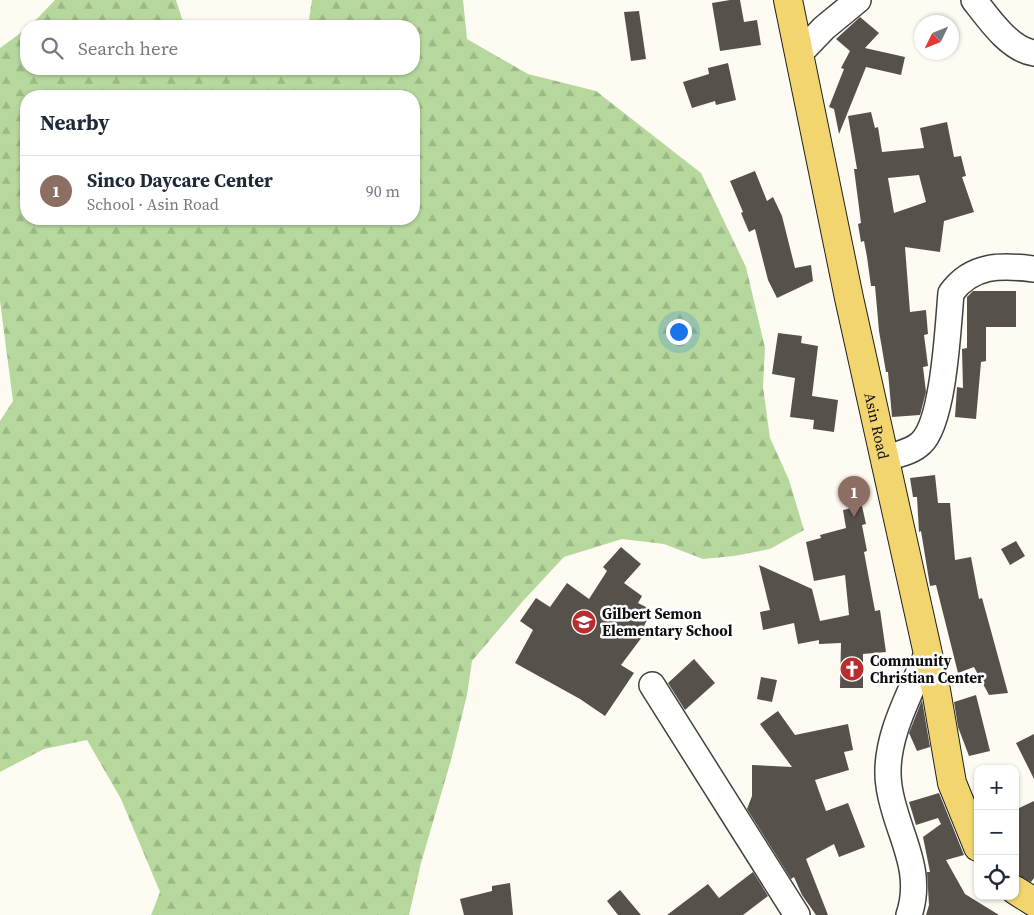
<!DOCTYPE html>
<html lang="en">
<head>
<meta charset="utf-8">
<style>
  :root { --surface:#fff; --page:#f6f6f7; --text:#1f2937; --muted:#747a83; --line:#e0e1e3; --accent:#b92d30 }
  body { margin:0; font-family:"Source Serif 4",serif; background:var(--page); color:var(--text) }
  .controls { position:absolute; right:15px; bottom:15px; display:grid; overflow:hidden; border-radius:10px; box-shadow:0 1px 4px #0004 }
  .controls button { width:45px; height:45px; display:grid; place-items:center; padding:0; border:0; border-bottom:1px solid var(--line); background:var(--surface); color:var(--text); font:25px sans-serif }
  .compass { position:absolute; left:914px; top:15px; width:45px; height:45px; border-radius:50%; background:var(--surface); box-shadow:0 1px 4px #0004; rotate:227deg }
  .you { position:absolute; left:678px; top:331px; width:18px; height:18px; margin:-12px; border:4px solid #fff; border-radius:50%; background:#1a73e8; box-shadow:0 0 0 8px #1a73e833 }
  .badge { display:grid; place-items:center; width:32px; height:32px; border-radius:50%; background:var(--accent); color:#fff; font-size:16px; font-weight:700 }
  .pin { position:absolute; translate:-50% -41px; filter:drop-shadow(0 1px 2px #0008) }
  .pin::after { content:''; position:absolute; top:26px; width:18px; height:15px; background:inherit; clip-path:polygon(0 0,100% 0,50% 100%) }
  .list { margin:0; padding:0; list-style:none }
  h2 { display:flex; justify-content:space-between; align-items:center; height:65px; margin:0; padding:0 20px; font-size:21px }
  h2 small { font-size:16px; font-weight:400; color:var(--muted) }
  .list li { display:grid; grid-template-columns:32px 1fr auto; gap:15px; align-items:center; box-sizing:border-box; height:70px; padding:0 20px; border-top:1px solid var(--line) }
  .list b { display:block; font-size:19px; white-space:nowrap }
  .list p { margin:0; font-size:16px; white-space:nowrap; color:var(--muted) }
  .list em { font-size:16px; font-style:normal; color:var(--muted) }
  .icon { flex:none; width:28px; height:28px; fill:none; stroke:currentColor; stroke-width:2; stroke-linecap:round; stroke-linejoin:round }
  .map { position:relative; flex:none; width:1034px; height:915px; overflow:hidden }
  .search { position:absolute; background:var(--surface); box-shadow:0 1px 4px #0004; left:20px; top:20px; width:400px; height:55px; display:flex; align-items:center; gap:12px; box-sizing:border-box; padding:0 18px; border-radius:20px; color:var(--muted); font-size:19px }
  .panel { position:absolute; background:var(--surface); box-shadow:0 1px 4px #0004; left:20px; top:90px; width:400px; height:135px; border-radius:20px }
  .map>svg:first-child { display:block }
</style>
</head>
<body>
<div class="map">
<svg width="1034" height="915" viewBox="0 0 1034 915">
  <defs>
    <pattern id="forest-firs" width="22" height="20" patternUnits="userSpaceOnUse" patternTransform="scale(1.25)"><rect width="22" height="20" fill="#b6d89d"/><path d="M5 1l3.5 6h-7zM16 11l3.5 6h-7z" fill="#9bb886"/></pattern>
  </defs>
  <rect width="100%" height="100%" fill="#fefcf2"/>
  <path fill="url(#forest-firs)" fill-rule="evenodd" d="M55,0H176L184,25L187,26H30Z
    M312,0H463L467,39L528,74L596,91L701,173L746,267L765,348L763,387L770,438L789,480L804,530L770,549L734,556L703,559L664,544L622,539L564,557L523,601L472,661L467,695L451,760L421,863L409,915H151L160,892L121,799L87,740L44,749L0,772V421L13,401L0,301V48L26,29V69H414V26H308ZM26,96H414V219H26Z"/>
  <path fill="#57514c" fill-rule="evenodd" d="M730,0H740L744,22L757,20L761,45L720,51L712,3Z
    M639,11L646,59L631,61L624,12Z
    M860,17L879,33L865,48L905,57L901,75L866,67L839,134L834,109L829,107L844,69L841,68L850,51L836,39Z
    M728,63L736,100L716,105L715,101L692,108L683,82L709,74L708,68Z
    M871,112L875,128L878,127L882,152L924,148L920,128L947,122L954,157L961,156L966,176L962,177L974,212L944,221L940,252L905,247L910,312L926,310L928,334L924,335L928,366L923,367L926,392L920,415L892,417L888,372H886L879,331L875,286H871L867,257L864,241L861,242L858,224L861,223L854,169H857L848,116ZM919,175L926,202L894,213L888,178Z
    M755,171L767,201L773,197L782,216L795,268L811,265L813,281L777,298L768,280L755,229L749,232L741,213L743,212L730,181Z
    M973,291H1016V327H986V361L981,362L976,419L955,417L957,387L963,388L962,349L967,348V297Z
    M778,333L802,336L801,343L818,346L812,396L838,400L834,432L813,429L814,420L790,417L795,378L772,374Z
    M935,475L938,503H950L955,560L971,557L979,599L982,598L1008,693L989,695L974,667L958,673L936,585L930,586L921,531L919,532L917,497H913L910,478Z
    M862,506L866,524L862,525L867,551L864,552L875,611L880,610L886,652L863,654V688H840L841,643L819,644V640L798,644L794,623L763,630L760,612L770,610L759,565L812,589L820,621L849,615L845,575L814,581L806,542L821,538L820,535L846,528L843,510Z
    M1016,541L1025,556L1010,565L1001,549Z
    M621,547L641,564L624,583L642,596L638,603L652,610L644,626L648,629L621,665L634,673L605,716L580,699L515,663L533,630L520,621L536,598L550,607L567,583L589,599L607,571L603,567Z
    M694,659L715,683L685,710L668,683Z
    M761,677L777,680L772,702L757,699Z
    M976,695L990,751L969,756L958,727L954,702Z
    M922,700L930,747L917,751L909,733Z
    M778,711L795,735L848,724L853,750L844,752L849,770L815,780L826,811L848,803L865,847L839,857L834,844L806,859L828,915H816L802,895L794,877L791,879L747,809L752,796V765L792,767L760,724Z
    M1034,734V779L1016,743Z
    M939,793L964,855L946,860L965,894L999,915H926L929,905L927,872H930L923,837L941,824L938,818L916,825L909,802Z
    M1034,801V878L1031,882L1015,874V810Z
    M753,872L768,896L743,915H667L708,884L719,898Z
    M510,883L513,915H464L460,899L492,891V886Z
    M620,890L641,915H618L607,901Z"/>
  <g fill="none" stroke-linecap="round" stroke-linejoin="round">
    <defs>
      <path id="minor" d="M974,0C989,19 1009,49 1034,53
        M800,53L824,28L858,0
        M886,458C898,454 912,452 921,443C944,422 948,326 951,293C972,264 1001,265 1034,269
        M652,685L797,915
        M909,915C925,867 895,831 889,786C882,741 911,692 928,652"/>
      <g id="major">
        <path id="s1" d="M788,0L849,298L936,690L952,783L978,847"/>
        <path d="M1015,890L1034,902"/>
      </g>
    </defs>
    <use href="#minor" stroke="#424242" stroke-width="28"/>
    <use href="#major" stroke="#202020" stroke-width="30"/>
    <use href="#minor" stroke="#fff" stroke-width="25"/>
    <use href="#major" stroke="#f2d56f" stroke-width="28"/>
  </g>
  <defs>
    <symbol id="school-disc" viewBox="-11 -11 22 22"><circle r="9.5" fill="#b92d30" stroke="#fff"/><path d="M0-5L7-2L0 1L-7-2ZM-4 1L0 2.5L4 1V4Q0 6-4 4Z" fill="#fff"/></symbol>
    <symbol id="church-disc" viewBox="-11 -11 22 22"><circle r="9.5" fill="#b92d30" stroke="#fff"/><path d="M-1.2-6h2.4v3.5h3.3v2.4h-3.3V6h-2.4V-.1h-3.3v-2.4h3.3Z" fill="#fff"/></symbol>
  </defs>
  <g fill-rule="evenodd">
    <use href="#school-disc" x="570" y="608" width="28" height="28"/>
    <use href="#church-disc" x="838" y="655" width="28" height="28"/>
  </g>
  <g text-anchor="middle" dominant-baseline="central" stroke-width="5" stroke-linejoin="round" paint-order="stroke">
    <g font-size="15" fill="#0f0f0f" stroke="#fff">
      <text stroke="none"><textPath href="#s1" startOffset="435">Asin Road</textPath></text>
    </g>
    <g font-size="15" font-weight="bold" fill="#0f0f0f" stroke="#fff" text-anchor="start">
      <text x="602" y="613">Gilbert Semon<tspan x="602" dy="17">Elementary School</tspan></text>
      <text x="870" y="660">Community<tspan x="870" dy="17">Christian Center</tspan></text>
    </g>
  </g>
</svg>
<div class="controls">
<button>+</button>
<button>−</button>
<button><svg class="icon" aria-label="locate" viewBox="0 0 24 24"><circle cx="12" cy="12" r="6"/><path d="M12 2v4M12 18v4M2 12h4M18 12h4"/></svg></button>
</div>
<svg class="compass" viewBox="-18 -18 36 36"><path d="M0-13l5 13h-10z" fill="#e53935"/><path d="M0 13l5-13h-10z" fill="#747a83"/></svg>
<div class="you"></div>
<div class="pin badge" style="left:854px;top:517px;background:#8d6e63">1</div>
<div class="search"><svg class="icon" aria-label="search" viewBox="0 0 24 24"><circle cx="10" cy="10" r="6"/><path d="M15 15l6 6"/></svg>Search here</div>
<section class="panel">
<h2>Nearby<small></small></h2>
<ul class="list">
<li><span class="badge" style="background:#8d6e63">1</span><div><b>Sinco Daycare Center</b><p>School · Asin Road</p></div><em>90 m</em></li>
</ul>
</section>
</div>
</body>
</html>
